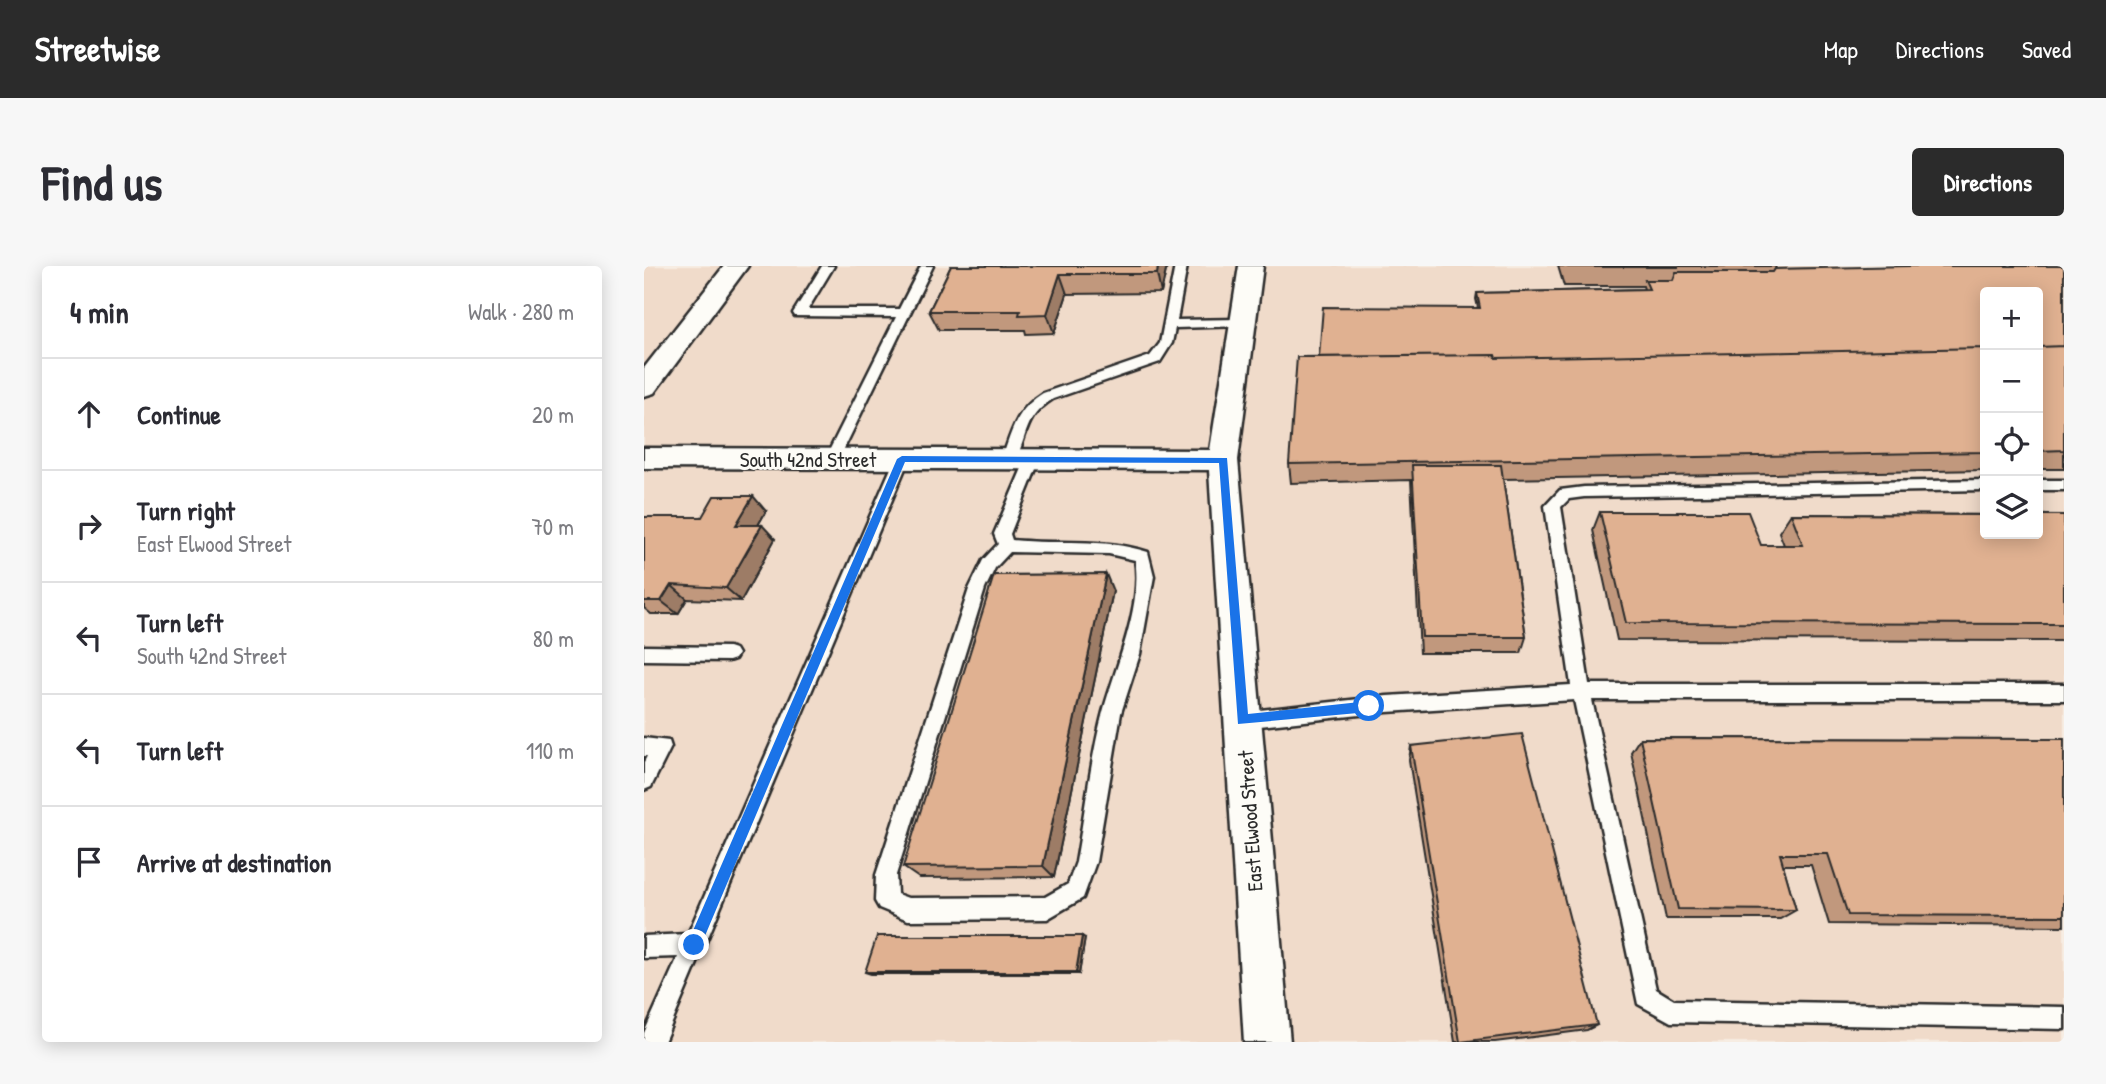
<!DOCTYPE html>
<html lang="en">
<head>
<meta charset="utf-8">
<style>
  :root { --surface:#fff; --page:#f7f7f7; --text:#2b2b33; --muted:#7c7c81; --line:#e1e1e2; --accent:#2b2b2b }
  body { margin:0; font-family:"Patrick Hand",sans-serif; background:var(--page); color:var(--text) }
  .controls { position:absolute; right:21px; top:21px; display:grid; overflow:hidden; border-radius:7px; box-shadow:0 4px 18px #0003 }
  .controls button { width:63px; height:63px; display:grid; place-items:center; padding:0; border:0; border-bottom:2px solid var(--line); background:var(--surface); color:var(--text); font:35px sans-serif }
  .stop { position:absolute; width:21px; height:21px; margin:-16px; border:5px solid #1a73e8; border-radius:50%; background:#fff }
  .stop.end { background:#1a73e8; border-color:#fff; box-shadow:0 2px 7px #0008 }
  .list { margin:0; padding:0; list-style:none }
  h2 { display:flex; justify-content:space-between; align-items:center; height:91px; margin:0; padding:0 28px; font-size:30px }
  h2 small { font-size:23px; font-weight:400; color:var(--muted) }
  .list li { display:grid; grid-template-columns:46px 1fr auto; gap:21px; align-items:center; box-sizing:border-box; height:112px; padding:0 28px; border-top:2px solid var(--line) }
  .list b { display:block; font-size:26px; white-space:nowrap }
  .list p { margin:0; font-size:23px; white-space:nowrap; color:var(--muted) }
  .list em { font-size:23px; font-style:normal; color:var(--muted) }
  .icon { flex:none; width:38px; height:38px; fill:none; stroke:currentColor; stroke-width:2; stroke-linecap:round; stroke-linejoin:round }
  .map { position:relative; flex:none; width:1420px; height:776px; overflow:hidden; border-radius:7px }
  header { display:flex; align-items:center; gap:42px; box-sizing:border-box; height:98px; padding:0 35px; background:var(--accent); color:#fff }
  header strong { font-size:33px }
  nav { display:flex; gap:38px; margin-inline-start:auto; font-size:24px }
  .intro { display:flex; align-items:center; justify-content:space-between; box-sizing:border-box; height:168px; padding:0 42px }
  h1 { margin:0; font-size:49px }
  .button { padding:18px 32px; border-radius:7px; background:var(--accent); color:#fff; font-size:24px; font-weight:700 }
  main { display:flex; gap:42px; padding:0 42px }
  aside { flex:1; background:var(--surface); border-radius:7px; box-shadow:0 4px 18px #0003 }
  .map>svg:first-child { display:block }
</style>
</head>
<body>
<header>
<strong>Streetwise</strong>
<nav><a>Map</a><a>Directions</a><a>Saved</a></nav>
</header>
<div class="intro"><h1>Find us</h1><a class="button">Directions</a></div>
<main>
<aside>
<h2>4 min<small>Walk · 280 m</small></h2>
<ul class="list">
<li><svg class="icon" aria-label="ahead" viewBox="0 0 24 24"><path d="M12 20V5M6 11l6-6 6 6"/></svg><div><b>Continue</b></div><em>20 m</em></li>
<li><svg class="icon" aria-label="right" viewBox="0 0 24 24"><path d="M7 20v-9h11M14 6l5 5-5 5"/></svg><div><b>Turn right</b><p>East Elwood Street</p></div><em>70 m</em></li>
<li><svg class="icon" aria-label="left" viewBox="0 0 24 24"><path d="M17 20v-9H6M10 6l-5 5 5 5"/></svg><div><b>Turn left</b><p>South 42nd Street</p></div><em>80 m</em></li>
<li><svg class="icon" aria-label="left" viewBox="0 0 24 24"><path d="M17 20v-9H6M10 6l-5 5 5 5"/></svg><div><b>Turn left</b></div><em>110 m</em></li>
<li><svg class="icon" aria-label="arrive" viewBox="0 0 24 24"><path d="M6 21V4h12l-3 4 3 4H6"/></svg><div><b>Arrive at destination</b></div></li>
</ul>
</aside>
<div class="map">
<svg width="1420" height="776" viewBox="0 0 1420 776">
  <rect width="100%" height="100%" fill="#f7ede3"/>
  <filter id="ink" filterUnits="userSpaceOnUse"><feTurbulence type="fractalNoise" baseFrequency=".0143" numOctaves="2"/><feDisplacementMap in="SourceGraphic" scale="14" xChannelSelector="R" yChannelSelector="G"/><feConvolveMatrix kernelMatrix="1 2 1 2 8 2 1 2 1" color-interpolation-filters="sRGB"/></filter>
  <g filter="url(#ink)">
    <path fill="#f0dbca" fill-rule="evenodd" d="M0,0H1420V776H0ZM1341,26H1394V268H1341Z"/>
    <g fill="none" stroke-linecap="round" stroke-linejoin="round">
      <defs>
        <path id="lane" d="M178,0H190L164,43H255L277,0H289L195,193L188,198L181,193L252,51L151,50L149,47Z
          M531,0H543L533,54L598,53L604,57L602,60L531,62L528,77L516,96L409,133C379,152 385,168 370,197H360L358,193C368,164 372,144 399,127L506,90L516,77Z
          M258,188L265,193L20,776H0V767L34,691L0,692V670L44,668L251,193Z
          M389,188L396,193L366,268L368,274C414,279 458,271 504,286L510,310L496,388L477,447L452,596L439,632L403,653L264,654L235,642L231,635L232,609L325,323L339,294L354,278L350,268L382,193ZM366,286L465,288L491,294C499,339 471,402 459,446C446,495 441,547 432,596L424,618L401,631L264,632L253,628L252,609L341,323L351,302Z
          M1341,214V224L940,231L925,233L917,241L945,418H1420V434H948L1012,723L1030,734L1420,741V763L1027,756L994,738L930,434L743,446L598,462L591,460L589,454L591,448L598,446L743,430L927,419L901,240L916,224L940,221Z
          M1394,214H1420V224H1394Z
          M0,380L85,381L91,383L94,388L91,393L85,395L0,394Z
          M0,472L25,475L27,481L7,521L0,524V496L3,490H0Z"/>
        <path id="street" d="M80,0H104L10,127L0,130V102Z
          M595,0H619L594,194L646,776H600L565,204L0,202V182L566,184Z"/>
      </defs>
      <use href="#lane" stroke="#2b2b2b" stroke-width="5"/>
      <use href="#street" stroke="#2b2b2b" stroke-width="5"/>
      <use href="#lane" fill="#fdfcf7" fill-rule="evenodd"/>
      <use href="#street" fill="#fdfcf7" fill-rule="evenodd"/>
    </g>
    <path fill="#c1987d" stroke="#2b2b2b" stroke-width="2" d="M307,0H523L517,27L423,28L410,67L382,68L381,64H295L285,45Z
      M914,0H1132L1131,3L1420,0V203H1394V26H1341V204L859,213L882,371L877,387H776L767,214L647,217L645,198L675,91L834,42L832,33L833,27L1000,23L999,20H920Z
      M122,245L114,259L131,273L97,335L43,333L34,348H7L0,342V251H58Z
      M956,246L1117,279H1140L1135,266L1147,248L1420,249V375L973,374L949,264Z
      M469,325L410,611L275,612L259,601Z
      M996,472L1420,473V660L1185,658L1167,599H1139L1152,644L1136,653H1022L987,486Z
      M767,480L953,759L943,764L851,776H811L765,494Z
      M441,672L435,708H227L221,706Z"/>
    <path fill="#9d7c66" stroke="#2b2b2b" stroke-width="2" d="M514,0H523L517,27L513,8Z
      M416,8L423,28L410,67L403,48Z
      M109,230L122,245L106,273L92,259Z
      M118,259L131,273L97,335L82,322Z
      M462,308L469,325L410,611L399,600Z
      M27,319L43,333L34,348L17,335Z
      M438,670L441,672L435,708L432,706Z"/>
    <path fill="#e0b191" stroke="#2b2b2b" stroke-width="2" d="M307,0H514L513,8H416L403,48L375,49L376,45H285Z
      M924,0H1034V1H924Z
      M1265,0H1420V80L1394,81V26H1341V82L852,92L851,89L675,91L679,41L836,42L833,27L1005,23L1001,14H1029L1032,6H1129L1131,3Z
      M1420,80V184L1394,185V81Z
      M1341,82V186L645,198L653,91L851,89L852,92Z
      M768,199H857L882,371H778Z
      M70,230H109L92,259H118L82,322L27,319L17,335H0V251H58Z
      M956,246H1104L1117,279H1159L1147,248L1341,249V268H1394V249H1420V358L982,357Z
      M462,308L399,600L259,601L350,309Z
      M878,468L953,759L816,776L767,480Z
      M996,472L1420,473V650L1204,649L1184,588H1136L1152,644L1034,643Z
      M233,670H438L432,706H221Z"/>
  </g>
  <path fill="#1a73e8" d="M258,190L583,192L604,448L725,435L731,440L725,446L594,458L575,197L261,196L55,684H45V674L253,193Z"/>
  <g text-anchor="middle" dominant-baseline="central" stroke-width="6" stroke-linejoin="round" paint-order="stroke">
    <g font-size="21" fill="#2b2b2b" stroke="#fdfcf7">
      <text x="164" y="193">South 42nd Street</text>
      <text transform="translate(606 555) rotate(-94)">East Elwood Street</text>
    </g>
  </g>
</svg>
<div class="controls">
<button>+</button>
<button>−</button>
<button><svg class="icon" aria-label="locate" viewBox="0 0 24 24"><circle cx="12" cy="12" r="6"/><path d="M12 2v4M12 18v4M2 12h4M18 12h4"/></svg></button>
<button><svg class="icon" aria-label="layers" viewBox="0 0 24 24"><path d="M12 4l9 5-9 5-9-5zM3 14l9 5 9-5"/></svg></button>
</div>
<div class="stop" style="left:725px;top:440px"></div>
<div class="stop end" style="left:50px;top:679px"></div>
</div>
</main>
</body>
</html>
